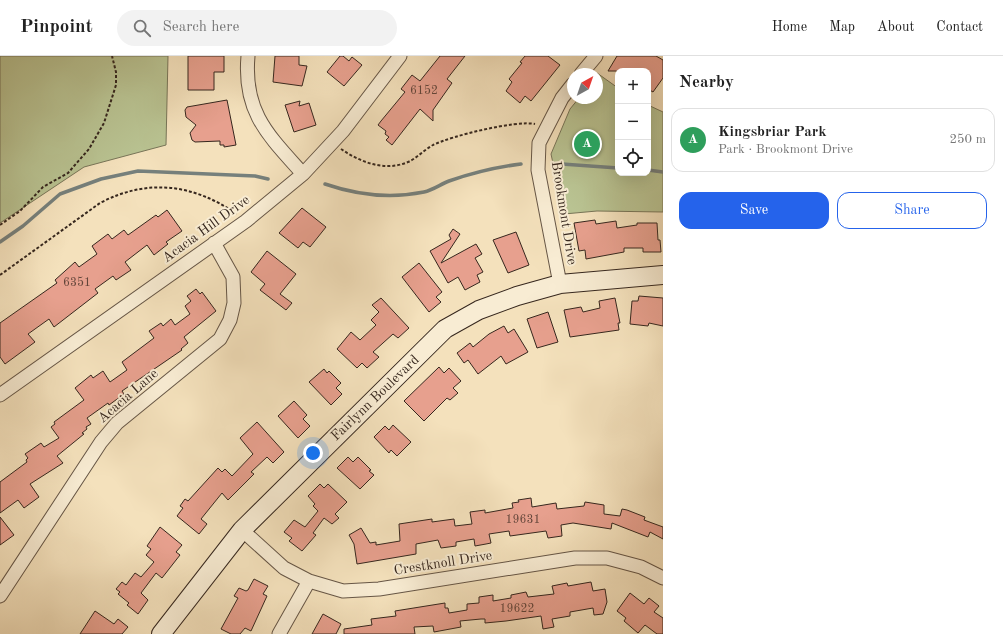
<!DOCTYPE html>
<html lang="en">
<head>
<meta charset="utf-8">
<style>
  :root { --surface:#fff; --page:#f2f2f2; --text:#222; --muted:#767676; --line:#e0e0e0; --accent:#2563eb }
  body { margin:0; font-family:"Old Standard TT",serif; background:var(--page); color:var(--text) }
  .controls { position:absolute; right:12px; top:12px; display:grid; overflow:hidden; border-radius:8px; box-shadow:0 4px 16px #0002 }
  .controls button { width:36px; height:36px; display:grid; place-items:center; padding:0; border:0; border-bottom:1px solid var(--line); background:var(--surface); color:var(--text); font:20px sans-serif }
  .compass { position:absolute; left:567px; top:12px; width:36px; height:36px; border-radius:50%; background:var(--surface); box-shadow:0 4px 16px #0002; rotate:40deg }
  .you { position:absolute; left:313px; top:397px; width:14px; height:14px; margin:-10px; border:3px solid #fff; border-radius:50%; background:#1a73e8; box-shadow:0 0 0 6px #1a73e833 }
  .badge { display:grid; place-items:center; width:26px; height:26px; border-radius:50%; background:var(--accent); color:#fff; font-size:13px; font-weight:700 }
  .pin { position:absolute; translate:-50% -50%; border:2px solid #fff; box-shadow:0 1px 4px #0006 }
  .list { margin:0; padding:0; list-style:none }
  h2 { display:flex; justify-content:space-between; align-items:center; height:52px; margin:0; padding:0 16px; font-size:17px }
  h2 small { font-size:13px; font-weight:400; color:var(--muted) }
  .list li { display:grid; grid-template-columns:26px 1fr auto; gap:12px; align-items:center; box-sizing:border-box; height:64px; margin:0 8px 8px; padding:0 8px; border:1px solid var(--line); border-radius:12px }
  .list b { display:block; font-size:15px; white-space:nowrap }
  .list p { margin:0; font-size:13px; white-space:nowrap; color:var(--muted) }
  .list em { font-size:13px; font-style:normal; color:var(--muted) }
  .actions { display:flex; gap:8px; padding:12px 16px }
  .actions a { flex:1; padding:9px 0; border:1px solid var(--accent); border-radius:12px; text-align:center; font-size:14px; color:var(--accent) }
  .actions .main { background:var(--accent); color:#fff }
  .icon { flex:none; width:22px; height:22px; fill:none; stroke:currentColor; stroke-width:2; stroke-linecap:round; stroke-linejoin:round }
  .map { position:relative; flex:none; width:663px; height:578px; overflow:hidden }
  header { display:flex; align-items:center; gap:24px; box-sizing:border-box; height:56px; padding:0 20px; background:var(--surface); border-bottom:1px solid var(--line) }
  header strong { font-size:19px }
  nav { display:flex; gap:22px; margin-inline-start:auto; font-size:14px }
  .search { width:280px; height:36px; background:var(--page); display:flex; align-items:center; gap:10px; box-sizing:border-box; padding:0 14px; border-radius:22px; color:var(--muted); font-size:15px }
  main { display:flex }
  aside { flex:1; background:var(--surface) }
  .map>svg:first-child { display:block }
</style>
</head>
<body>
<header>
<strong>Pinpoint</strong>
<div class="search"><svg class="icon" aria-label="search" viewBox="0 0 24 24"><circle cx="10" cy="10" r="6"/><path d="M15 15l6 6"/></svg>Search here</div>
<nav><a>Home</a><a>Map</a><a>About</a><a>Contact</a></nav>
</header>
<main>
<div class="map">
<svg width="663" height="578" viewBox="0 0 663 578">
  <rect width="100%" height="100%" fill="#f4e1bc"/>
  <filter id="stains"><feTurbulence type="fractalNoise" baseFrequency=".005" numOctaves="4"/><feColorMatrix values="0 0 0 0 .2 0 0 0 0 .09 0 0 0 0 .02 0 0 0 .5 -.17"/></filter>
  <radialGradient id="worn" r=".72"><stop offset=".6" stop-color="#630" stop-opacity="0"/><stop offset="1" stop-color="#630" stop-opacity=".3"/></radialGradient>
  <path fill="#b9c392" stroke="#787558" d="M0,0H168L166,89L84,111L0,167Z
    M597,17L618,32V117H648V49L663,56V156L597,155L564,158L551,98L570,53L579,42H597Z"/>
  <g fill="none" stroke-linecap="round" stroke-linejoin="round">
    <path stroke="#76807c" stroke-width="3.5" d="M562,108L618,112
      M648,114L663,116
      M325,128C357,139 390,143 424,136C433,134 441,128 449,125C472,117 497,111 521,108
      M0,186L23,170L60,138L101,123L138,115L255,120L268,123"/>
  </g>
  <path fill="#e7a08e" stroke="#36271e" d="M188,0H224V16H214V34H188Z
    M275,0H299V9L307,10L302,30L273,26Z
    M340,0H343L349,5L352,1L362,9L344,30L327,16Z
    M440,0H465L447,23L452,27L433,54V65L420,53L392,89L386,84L389,81L385,78L386,75L378,69L381,65L405,36L401,33L412,19L420,25Z
    M525,0H548L560,9L531,45L525,40L520,47L506,35L512,26L509,23L522,7L520,6Z
    M617,0H656L663,4V22L653,36L648,33V15H608Z
    M227,44L236,89L224,91V89H220V85L195,86L192,84L190,77L196,69L186,61L185,54L187,51Z
    M300,45L299,50L309,47L316,69L294,76L285,49Z
    M302,152L326,171L310,191L303,186L298,192L279,177Z
    M167,154L182,175L166,186L168,188L154,199L147,189L125,206L131,214L116,224L113,220L95,233L98,237L54,271L49,263L28,278L35,286L5,308L0,301V267L57,227L55,224L75,206L79,211L97,198L92,190L108,178L112,183L124,174L128,179L156,159L158,161Z
    M595,164L596,168L616,165L617,172L637,169V167H657L658,184H660L661,196H643V192H624V196L586,203L585,194L579,195L574,167Z
    M453,173L460,178L441,207L476,188L482,198L475,202L483,216L477,219L480,226L465,234L458,221L448,227L430,195L451,183L449,179Z
    M516,176L529,209L508,217L493,184Z
    M267,195L296,218L280,238L292,247L286,254L260,234L265,228L251,216Z
    M419,207L442,236L436,241L441,246L429,256L402,221Z
    M196,233L200,238L202,236L216,255L184,281L188,287L181,293L182,294L122,335L124,338L109,349L108,347L87,362L91,368L86,371L87,373L82,377L84,378L57,400L63,407L30,428L39,441L24,452L18,444L0,457V426L27,406L26,404L28,402L25,398L41,387L44,391L59,382L51,371L55,368L54,366L84,344L75,332L91,319L93,322L103,315L110,326L127,314L122,306L154,282L149,275L161,267L163,270L171,263L175,269L190,258L185,250L191,245L187,240Z
    M639,240L663,242V270L649,267L648,270L630,268L632,245H638Z
    M381,242L409,272L398,282L393,278L373,296L379,301L367,312L362,307L357,312L337,293L351,276L360,284L376,269L371,264L379,256L372,249Z
    M615,242L620,267H618L619,274L570,281L564,254L581,251L583,256L600,252L599,245Z
    M548,256L558,286L537,292L527,263Z
    M504,270L508,277L514,273L528,296L506,308L501,300L478,318L468,304L464,307L457,297L470,287L473,291L489,278Z
    M439,311L444,317L449,312L461,325L453,332L458,337L450,344L447,342L424,365L404,345Z
    M324,313L327,317L329,315L341,327L336,332L342,338L331,349L309,326Z
    M294,345L307,359L303,363L310,370L298,382L278,360Z
    M257,366L284,396L273,407L267,401L251,416L254,418L228,444L222,437L201,463L207,468L199,478L177,460L183,452L180,450L185,443L188,445L218,412L222,416L225,413L232,420L253,398L240,382Z
    M393,369L411,386L397,400L391,394L389,397L374,381L385,370L389,374Z
    M348,401L353,406L358,401L371,414L369,415L374,419L360,433L337,412Z
    M320,428L324,432L328,428L347,446L335,458L339,462L332,468L324,462L313,477L316,479L302,495L289,485L292,482L284,476L294,464L305,471L318,455L313,450L315,448L308,440Z
    M531,442L532,451L556,447L557,453L584,450L585,446L604,449V458L620,460L622,453L627,454L645,461L644,464L663,471V483L650,476L648,481L612,467L611,473L573,467L561,469L562,480L548,482L546,475L510,480L509,475L489,478L491,487L486,488L475,490L474,483L456,486V490L441,492L438,484L416,488V498L357,508L354,488L349,479L361,472L370,487L376,486V489L400,485L399,468L432,463V466L454,463L455,470L472,468L470,456L485,454V457L513,452L512,447L519,446L518,444Z
    M0,461L14,479L0,489Z
    M160,471L182,489L176,496L180,499L162,522L156,517L141,537L148,544L138,558L127,549L129,547L118,538L120,536L116,533L122,526L126,529L135,517L141,521L154,506L146,499L151,493L147,490Z
    M254,523L268,530L263,538L267,540L251,575L245,572L240,578H231L221,573L238,542L234,540L239,532L246,535L248,534Z
    M591,526L593,535L605,533L607,546L603,558L594,559L593,552L570,556V560L552,563L554,571L543,573L541,560L506,565L485,567V563H481L460,565L461,571L434,576L433,570L414,571L415,578H344V573L372,569L371,563L396,560L395,555L445,547V552H448L449,557L467,554V548L479,547V541L493,539V545L511,542V539L526,536L528,541L554,538L552,530L567,527L568,530Z
    M630,537L644,548L649,542L659,550L654,556L663,562V578H657L645,569L638,577L624,565L626,562L617,555Z
    M95,555L114,568L118,563L128,571L122,578H80Z
    M323,558L341,568L336,578H312Z"/>
  <g fill="none" stroke-linecap="round" stroke-linejoin="round">
    <defs>
      <path id="street" d="M248,0C243,56 268,79 303,118
        M581,18L596,0
        M560,228L538,114L539,87L562,42L573,28
        M0,339L246,165L303,118L343,75L400,0
        M242,474L284,512L309,525L343,535L379,533L575,502H607L641,511L663,522
        M0,540L101,386L117,367L220,283L230,264L234,247L233,221L214,187
        M279,578L309,525"/>
      <path id="secondary" d="M161,578L242,474L445,273L479,254L517,240L560,228L663,219"/>
    </defs>
    <use href="#street" stroke="#665646" stroke-width="15"/>
    <use href="#secondary" stroke="#36271e" stroke-width="20"/>
    <path stroke="#36271e" stroke-width="2" stroke-dasharray="3 2" stroke-linecap="butt" d="M341,93C360,106 385,116 408,106C417,102 424,94 433,89C451,80 516,64 535,68
      M0,169L20,155L43,131L68,117L89,93L104,67L116,29V16L112,0
      M0,219L100,147C148,122 193,128 237,158"/>
    <use href="#street" stroke="#f8ecd3" stroke-width="13"/>
    <use href="#secondary" stroke="#f8ecd3" stroke-width="18"/>
  </g>
  <g text-anchor="middle" dominant-baseline="central" stroke-width="4" stroke-linejoin="round" paint-order="stroke">
    <g font-size="12" fill="#62453a">
      <text x="424" y="35">6152</text>
      <text x="77" y="227">6351</text>
      <text x="523" y="464">19631</text>
      <text x="517" y="553">19622</text>
    </g>
    <g font-size="14" fill="#36271e" stroke="#f8ecd3">
      <text transform="translate(564 157) rotate(81)">Brookmont Drive</text>
      <text transform="translate(206 173) rotate(-36)">Acacia Hill Drive</text>
      <text transform="translate(128 340) rotate(-41)">Acacia Lane</text>
      <text transform="translate(375 342) rotate(-44)">Fairlynn Boulevard</text>
      <text transform="translate(443 507) rotate(-9)">Crestknoll Drive</text>
    </g>
  </g>
  <rect width="100%" height="100%" filter="url(#stains)"/>
  <rect width="100%" height="100%" fill="url(#worn)"/>
</svg>
<div class="controls">
<button>+</button>
<button>−</button>
<button><svg class="icon" aria-label="locate" viewBox="0 0 24 24"><circle cx="12" cy="12" r="6"/><path d="M12 2v4M12 18v4M2 12h4M18 12h4"/></svg></button>
</div>
<svg class="compass" viewBox="-18 -18 36 36"><path d="M0-13l5 13h-10z" fill="#e53935"/><path d="M0 13l5-13h-10z" fill="#767676"/></svg>
<div class="you"></div>
<div class="pin badge" style="left:587px;top:88px;background:#2e9e5b">A</div>
</div>
<aside>
<h2>Nearby<small></small></h2>
<ul class="list">
<li><span class="badge" style="background:#2e9e5b">A</span><div><b>Kingsbriar Park</b><p>Park · Brookmont Drive</p></div><em>250 m</em></li>
</ul>
<div class="actions"><a class="main">Save</a><a>Share</a></div>
</aside>
</main>
</body>
</html>
